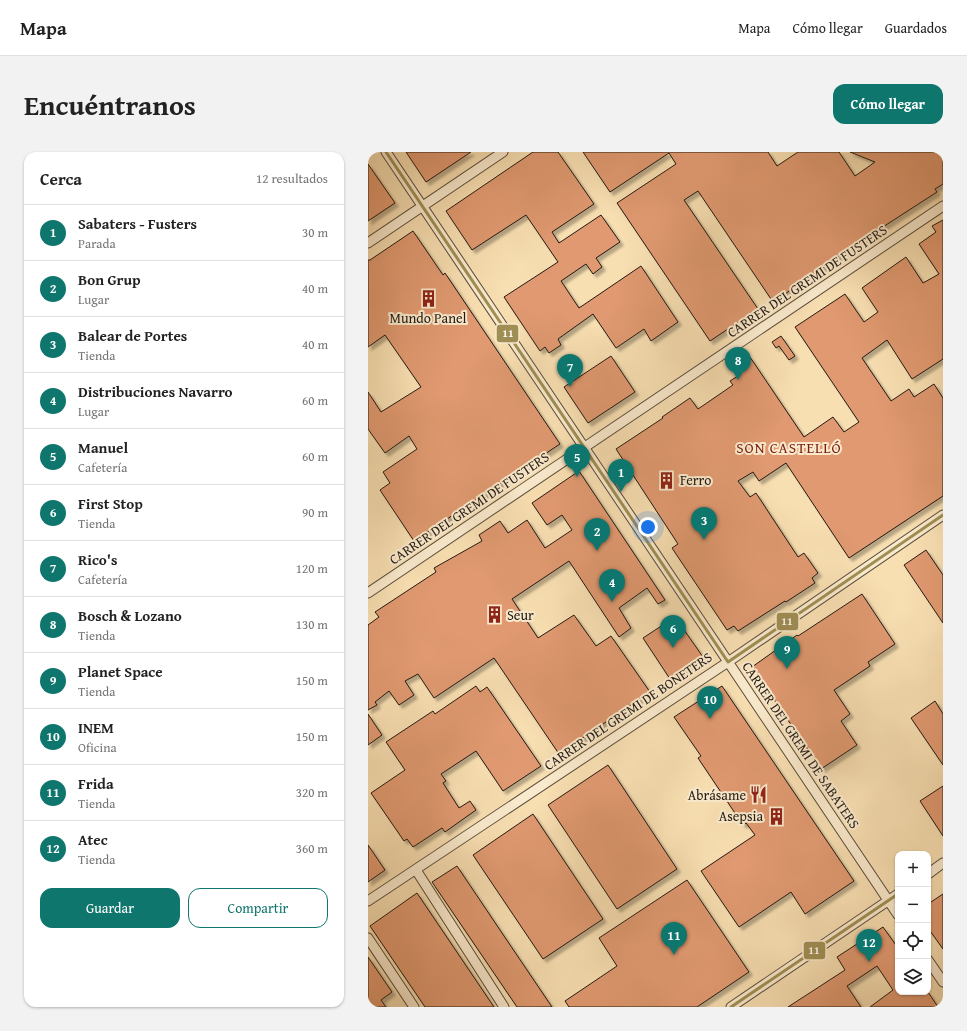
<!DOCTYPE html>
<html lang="es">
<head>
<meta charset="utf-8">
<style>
  :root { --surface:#fff; --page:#f2f2f2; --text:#222; --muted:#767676; --line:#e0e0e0; --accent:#0f766e }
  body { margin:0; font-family:"Gentium Book Plus",serif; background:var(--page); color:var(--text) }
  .controls { position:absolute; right:12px; bottom:12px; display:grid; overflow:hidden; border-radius:8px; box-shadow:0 1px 3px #0004 }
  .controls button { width:36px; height:36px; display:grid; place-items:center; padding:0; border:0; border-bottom:1px solid var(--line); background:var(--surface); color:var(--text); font:20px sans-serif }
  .you { position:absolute; left:280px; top:375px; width:14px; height:14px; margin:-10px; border:3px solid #fff; border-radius:50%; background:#1a73e8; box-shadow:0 0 0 6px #1a73e833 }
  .badge { display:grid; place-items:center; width:26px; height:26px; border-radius:50%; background:var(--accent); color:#fff; font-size:13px; font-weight:700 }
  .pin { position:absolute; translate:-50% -33px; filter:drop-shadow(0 1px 2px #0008) }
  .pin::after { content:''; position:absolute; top:21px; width:14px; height:12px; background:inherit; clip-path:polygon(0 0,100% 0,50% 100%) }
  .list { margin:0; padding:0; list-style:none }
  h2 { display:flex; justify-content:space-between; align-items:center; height:52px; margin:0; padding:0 16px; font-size:17px }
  h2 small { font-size:13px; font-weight:400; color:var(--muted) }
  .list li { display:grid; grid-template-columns:26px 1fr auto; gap:12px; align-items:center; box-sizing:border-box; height:56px; padding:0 16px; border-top:1px solid var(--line) }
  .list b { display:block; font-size:15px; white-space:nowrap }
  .list p { margin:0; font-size:13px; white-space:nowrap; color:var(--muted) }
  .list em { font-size:13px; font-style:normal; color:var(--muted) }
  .actions { display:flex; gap:8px; padding:12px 16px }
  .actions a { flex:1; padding:9px 0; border:1px solid var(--accent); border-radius:12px; text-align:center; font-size:14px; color:var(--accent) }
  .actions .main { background:var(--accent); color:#fff }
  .icon { flex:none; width:22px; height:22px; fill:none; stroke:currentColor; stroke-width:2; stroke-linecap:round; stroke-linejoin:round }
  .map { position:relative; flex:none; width:575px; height:855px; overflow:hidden; border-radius:12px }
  header { display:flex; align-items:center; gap:24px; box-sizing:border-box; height:56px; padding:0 20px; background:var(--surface); border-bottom:1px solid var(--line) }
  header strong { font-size:19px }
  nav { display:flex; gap:22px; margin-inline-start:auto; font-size:14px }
  .intro { display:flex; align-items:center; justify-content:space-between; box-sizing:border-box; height:96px; padding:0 24px }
  h1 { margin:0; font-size:28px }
  .button { padding:10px 18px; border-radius:12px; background:var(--accent); color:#fff; font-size:14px; font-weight:700 }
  main { display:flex; gap:24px; padding:0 24px }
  aside { flex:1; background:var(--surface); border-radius:12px; box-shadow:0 1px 3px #0004 }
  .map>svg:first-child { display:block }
</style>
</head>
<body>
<header>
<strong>Mapa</strong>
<nav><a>Mapa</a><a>Cómo llegar</a><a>Guardados</a></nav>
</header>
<div class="intro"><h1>Encuéntranos</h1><a class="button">Cómo llegar</a></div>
<main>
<aside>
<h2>Cerca<small>12 resultados</small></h2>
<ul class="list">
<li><span class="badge">1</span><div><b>Sabaters - Fusters</b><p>Parada</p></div><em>30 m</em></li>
<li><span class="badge">2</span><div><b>Bon Grup</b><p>Lugar</p></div><em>40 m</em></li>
<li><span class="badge">3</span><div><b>Balear de Portes</b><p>Tienda</p></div><em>40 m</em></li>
<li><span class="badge">4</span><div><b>Distribuciones Navarro</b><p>Lugar</p></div><em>60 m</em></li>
<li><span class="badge">5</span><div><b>Manuel</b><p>Cafetería</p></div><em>60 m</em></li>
<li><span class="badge">6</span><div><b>First Stop</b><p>Tienda</p></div><em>90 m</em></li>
<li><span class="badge">7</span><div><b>Rico's</b><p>Cafetería</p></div><em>120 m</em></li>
<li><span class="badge">8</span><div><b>Bosch &amp; Lozano</b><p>Tienda</p></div><em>130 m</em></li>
<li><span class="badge">9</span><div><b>Planet Space</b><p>Tienda</p></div><em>150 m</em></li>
<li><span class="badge">10</span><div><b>INEM</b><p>Oficina</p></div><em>150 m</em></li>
<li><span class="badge">11</span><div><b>Frida</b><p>Tienda</p></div><em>320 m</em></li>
<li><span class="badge">12</span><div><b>Atec</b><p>Tienda</p></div><em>360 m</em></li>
</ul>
<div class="actions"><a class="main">Guardar</a><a>Compartir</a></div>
</aside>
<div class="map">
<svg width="575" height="855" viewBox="0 0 575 855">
  <defs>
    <filter id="shadow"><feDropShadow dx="3.5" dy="3.5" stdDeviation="1" flood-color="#0004"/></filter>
  </defs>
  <rect width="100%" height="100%" fill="#f8dfb2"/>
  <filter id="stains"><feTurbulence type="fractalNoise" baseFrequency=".005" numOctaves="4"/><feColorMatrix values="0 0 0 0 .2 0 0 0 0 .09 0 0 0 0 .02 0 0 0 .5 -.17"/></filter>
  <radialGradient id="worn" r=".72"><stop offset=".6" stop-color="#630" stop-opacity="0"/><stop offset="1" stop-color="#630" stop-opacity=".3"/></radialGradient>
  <path fill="#e09970" stroke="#231a12" filter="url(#shadow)" d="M38,0H103L58,30Z
    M165,0H190L226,52L184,80L191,91L233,63L252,90L228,106L234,115L225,122L218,112L193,129L211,156L273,114L310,170L283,189L276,177L248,196L225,162L190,187L193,193L181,201L177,195L172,199L136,145L190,110L158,63L104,98L78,59Z
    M215,0H400L409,14L430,0H471L487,24L507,10L482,0H575V32L567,37L569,40L470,104L471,105L405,150L330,39L316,48L390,157L342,189L249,51L308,12L301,1L242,40Z
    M0,12L27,51L0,69Z
    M575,68V207L544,227L519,188L494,206L523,249L541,237L546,245L566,232L575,246V344L481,406L418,311L391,329L385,320L370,329L382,345L388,341L430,405L436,401L450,421L444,426L447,431L418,450L417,449L370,479L366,474L359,478L304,396L310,392L248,297L295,266L294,265L322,246L330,257L365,233L362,229L373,222L368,215L382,205L436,285L465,265L476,280L491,270L427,175L477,142L496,170L510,160L494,136L538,105L555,131L571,122L551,92L568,80L564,74Z
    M45,79L75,123L77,121L192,292L46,389L12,338L22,331L15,320L49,297L41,284L17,301L0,277V240L13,260L53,235L17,183L0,195V108H2Z
    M413,184L427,204L421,208L411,194L408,196L404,190Z
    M243,204L267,240L220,271L196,235Z
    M211,319L297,448L290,452L279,436L251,456L263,476L251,485L201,409L144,447L170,486L206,463L228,494L243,484L282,540L191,602L126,506L66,546L50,522L37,529L46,543L31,553L21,539L7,550L9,553L0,558V473L11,465L7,460L68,420L66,416L114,389L111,383L132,369L140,381L159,368L177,396L204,378L194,363L179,373L164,351Z
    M558,398L575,423V471L536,413Z
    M494,442L527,492L500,510L502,514L466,538L482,562L473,569L489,593L453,617L384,515L429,483L430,484Z
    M307,465L335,505L302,527L275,486Z
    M108,534L112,540L119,535L173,614L135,639L108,599L73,622L78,629L75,631L91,656L102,649L108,658L77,680L74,676L45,695L39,687L36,689L3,641L37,618L18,590L65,559L67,562Z
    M354,534L486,729L437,762L423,740L371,775L333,719L387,683L378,671L375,673L330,606L333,604L306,565Z
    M567,549L575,562V613L543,566Z
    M0,562L14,583L0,593Z
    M240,613L309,717L249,757L180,653Z
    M575,634V684L552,649Z
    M165,662L235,767L175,807L105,703Z
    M0,693L17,718L0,730Z
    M89,714L134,781L184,855H149L64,730Z
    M319,728L381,820L329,855H201L197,849L249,814L231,786Z
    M49,741L126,855H57L2,774Z
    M575,742V797L560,776V752Z
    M515,775L530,796V840H560L570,855H502L525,838L509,814L479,834L493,855H420L477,818L469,805Z
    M0,805L24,840L13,848L18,855H0Z"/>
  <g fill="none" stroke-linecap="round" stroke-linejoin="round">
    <defs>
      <path id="street" d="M18,0L530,763
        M0,91L135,0
        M0,441L575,54
        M48,718L136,855
        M560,722L575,711
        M0,749L360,510L575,363
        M0,786L46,855
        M560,808L575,830
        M363,855L530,742"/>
    </defs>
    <use href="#street" stroke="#584b3a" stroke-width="11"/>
    <use href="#street" stroke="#faeacd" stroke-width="9"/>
    <defs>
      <path id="bus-1" d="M18,0L360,510L575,363
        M363,855L530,742"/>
    </defs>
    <use href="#bus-1" stroke="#faeacd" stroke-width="6"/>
    <use href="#bus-1" stroke="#a08f54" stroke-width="3"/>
  </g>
  <defs>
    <symbol id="building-bare" viewBox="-9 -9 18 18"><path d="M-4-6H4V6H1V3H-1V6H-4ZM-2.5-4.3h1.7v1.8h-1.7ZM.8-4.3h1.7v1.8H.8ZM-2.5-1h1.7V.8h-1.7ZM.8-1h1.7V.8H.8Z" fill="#8f2418" stroke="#faeacd" stroke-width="2.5" paint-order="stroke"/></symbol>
    <symbol id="restaurant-bare" viewBox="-9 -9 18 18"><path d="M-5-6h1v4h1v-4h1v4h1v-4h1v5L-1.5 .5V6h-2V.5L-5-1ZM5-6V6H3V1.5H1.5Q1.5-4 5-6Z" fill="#8f2418" stroke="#faeacd" stroke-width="2.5" paint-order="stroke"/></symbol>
  </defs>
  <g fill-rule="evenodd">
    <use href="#building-bare" x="48" y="134" width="25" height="25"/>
    <use href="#building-bare" x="286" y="316" width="25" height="25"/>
    <use href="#building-bare" x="114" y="450" width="25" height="25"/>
    <use href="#restaurant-bare" x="378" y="630" width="25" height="25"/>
    <use href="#building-bare" x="396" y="652" width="25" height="25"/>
  </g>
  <g text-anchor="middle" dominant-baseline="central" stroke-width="4" stroke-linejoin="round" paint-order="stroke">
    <g font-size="14" fill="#231a12" stroke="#faeacd">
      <text transform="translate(439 129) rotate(-34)">CARRER DEL GREMI DE FUSTERS</text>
      <text transform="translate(101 356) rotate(-34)">CARRER DEL GREMI DE FUSTERS</text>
      <text transform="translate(260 559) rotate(-34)">CARRER DEL GREMI DE BONETERS</text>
      <text transform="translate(433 593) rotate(56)">CARRER DEL GREMI DE SABATERS</text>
    </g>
    <g font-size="14" fill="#231a12" stroke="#faeacd" text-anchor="start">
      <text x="60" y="166" text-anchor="middle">Mundo Panel</text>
      <text x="312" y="328">Ferro</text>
      <text x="139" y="463">Seur</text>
      <text x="378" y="643" text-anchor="end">Abrásame</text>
      <text x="395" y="664" text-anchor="end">Asepsia</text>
    </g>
    <g font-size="15" letter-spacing="1" fill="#7a1f14" stroke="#faeacd">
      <text x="421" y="295">SON CASTELLÓ</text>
    </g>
  </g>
  <g stroke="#faeacd" stroke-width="1.5">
    <rect x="128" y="172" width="23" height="19" rx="4" fill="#a08f54"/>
    <rect x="408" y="460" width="23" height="19" rx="4" fill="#a08f54"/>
    <rect x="435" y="789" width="23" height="19" rx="4" fill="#a08f54"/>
  </g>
  <g font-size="11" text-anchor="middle" font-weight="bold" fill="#fff">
    <text x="140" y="185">11</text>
    <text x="419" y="473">11</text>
    <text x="446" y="802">11</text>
  </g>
  <rect width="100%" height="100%" filter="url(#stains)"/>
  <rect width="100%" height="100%" fill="url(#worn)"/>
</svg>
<div class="controls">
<button>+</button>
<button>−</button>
<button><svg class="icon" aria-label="locate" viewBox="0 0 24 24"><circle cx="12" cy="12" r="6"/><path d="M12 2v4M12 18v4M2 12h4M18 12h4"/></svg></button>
<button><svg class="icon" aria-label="layers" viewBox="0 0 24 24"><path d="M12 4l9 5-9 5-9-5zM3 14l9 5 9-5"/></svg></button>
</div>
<div class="you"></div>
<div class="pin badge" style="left:253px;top:340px">1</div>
<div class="pin badge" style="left:229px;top:399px">2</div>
<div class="pin badge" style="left:336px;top:388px">3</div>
<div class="pin badge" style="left:244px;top:450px">4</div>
<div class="pin badge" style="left:209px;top:325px">5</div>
<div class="pin badge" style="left:305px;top:496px">6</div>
<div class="pin badge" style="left:202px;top:235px">7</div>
<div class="pin badge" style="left:370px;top:228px">8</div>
<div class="pin badge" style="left:419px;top:517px">9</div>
<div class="pin badge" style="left:342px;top:567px">10</div>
<div class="pin badge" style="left:306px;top:803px">11</div>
<div class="pin badge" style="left:501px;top:810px">12</div>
</div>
</main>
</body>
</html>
